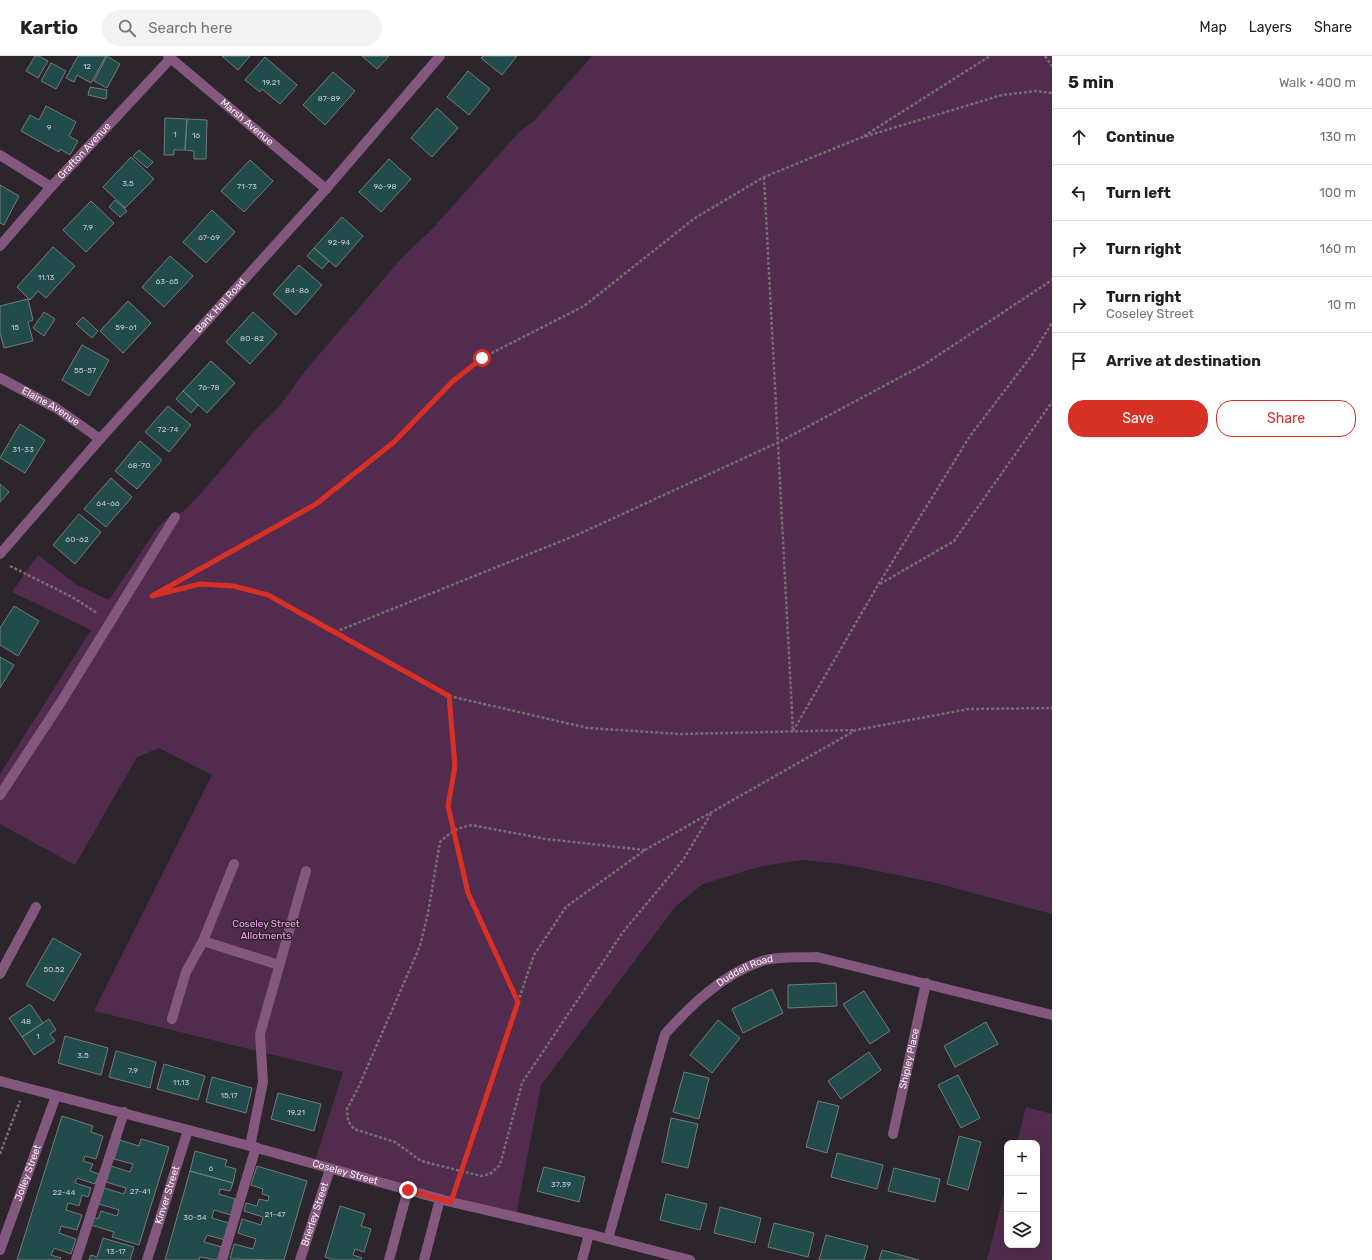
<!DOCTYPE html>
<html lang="en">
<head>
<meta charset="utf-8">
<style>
  :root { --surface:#fff; --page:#f2f2f2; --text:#202124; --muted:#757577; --line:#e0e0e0; --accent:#d93025 }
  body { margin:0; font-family:Rubik,sans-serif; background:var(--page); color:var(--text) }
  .controls { position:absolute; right:12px; bottom:12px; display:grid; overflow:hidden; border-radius:8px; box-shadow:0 4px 16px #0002 }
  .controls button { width:36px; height:36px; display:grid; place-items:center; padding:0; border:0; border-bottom:1px solid var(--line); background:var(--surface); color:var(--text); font:20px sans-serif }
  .stop { position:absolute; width:12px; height:12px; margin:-9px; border:3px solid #d93025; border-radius:50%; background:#fff }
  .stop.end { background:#d93025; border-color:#fff; box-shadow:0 1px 4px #0008 }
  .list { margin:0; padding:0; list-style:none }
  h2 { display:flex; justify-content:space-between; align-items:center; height:52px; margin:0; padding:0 16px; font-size:17px }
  h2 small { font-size:13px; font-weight:400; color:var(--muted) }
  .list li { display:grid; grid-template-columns:26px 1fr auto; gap:12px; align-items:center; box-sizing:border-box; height:56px; padding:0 16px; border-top:1px solid var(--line) }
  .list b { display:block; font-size:15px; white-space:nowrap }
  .list p { margin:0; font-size:13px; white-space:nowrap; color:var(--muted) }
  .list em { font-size:13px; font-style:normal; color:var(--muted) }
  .actions { display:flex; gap:8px; padding:12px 16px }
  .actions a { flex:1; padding:9px 0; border:1px solid var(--accent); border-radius:16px; text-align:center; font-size:14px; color:var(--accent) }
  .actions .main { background:var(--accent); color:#fff }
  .icon { flex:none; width:22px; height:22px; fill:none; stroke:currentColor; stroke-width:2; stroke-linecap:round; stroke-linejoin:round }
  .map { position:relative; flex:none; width:1052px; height:1204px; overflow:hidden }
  header { display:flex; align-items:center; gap:24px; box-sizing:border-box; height:56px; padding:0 20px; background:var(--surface); border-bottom:1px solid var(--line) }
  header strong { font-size:19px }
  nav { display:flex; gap:22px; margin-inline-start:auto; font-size:14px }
  .search { width:280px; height:36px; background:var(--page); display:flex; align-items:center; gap:10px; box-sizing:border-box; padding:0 14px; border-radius:22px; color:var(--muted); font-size:15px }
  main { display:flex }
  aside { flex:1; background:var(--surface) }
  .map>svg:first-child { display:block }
</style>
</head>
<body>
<header>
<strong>Kartio</strong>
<div class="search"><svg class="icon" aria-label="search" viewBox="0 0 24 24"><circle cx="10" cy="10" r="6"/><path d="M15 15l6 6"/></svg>Search here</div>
<nav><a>Map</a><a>Layers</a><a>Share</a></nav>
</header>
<main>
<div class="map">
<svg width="1052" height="1204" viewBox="0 0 1052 1204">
  <rect width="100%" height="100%" fill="#2c252b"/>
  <path fill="#522c4e" d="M592,0H1052V858L932,826L843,808L803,804L762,810L703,828L676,850L541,1029L516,1160L314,1108L343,1016L94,955L212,719L159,692L137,701L75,809L0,768V718L91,574L12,536L38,499L77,529L109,544L158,471L169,461L184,455L202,436L256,373L278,352L306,314L399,205L433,172L520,75L534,65Z
    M1026,1051L1052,1058V1204H987L1007,1126V1189H1037V1087H1017Z"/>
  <path fill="#214c4b" stroke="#707c7b" d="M35,0H39L48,5L38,22L26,15Z
    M78,0H106L91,27L77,19L74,26L66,22Z
    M107,0L120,8L107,32L94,25Z
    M222,0H250L238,14Z
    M362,0H389L377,13Z
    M483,0H517L502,19L481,2Z
    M265,1L297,29L280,48L262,33L260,36L245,24Z
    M51,7L66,15L56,33L41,25Z
    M468,15L490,33L469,59L447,41Z
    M333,16L355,35L325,69L303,49Z
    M90,31L107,34L106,43L88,39Z
    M46,50L76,66L69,80L78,85L70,99L60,93L59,96L21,75L30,59L39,64Z
    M437,52L458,72L432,101L411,82Z
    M165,62L187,63L185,94H174V99H164Z
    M187,63L207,64L206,103H194V95L185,94Z
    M139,94L153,106L147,112L133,100Z
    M131,101L154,123L125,152L103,131Z
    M389,103L411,123L381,156L359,136Z
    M250,104L273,125L244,156L221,135Z
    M0,129L19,140L4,169L0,167Z
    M115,144L127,155L120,161L109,151Z
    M91,145L114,167L86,196L63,174Z
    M212,154L235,176L206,207L183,186Z
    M342,161L363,180L336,211L314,192Z
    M53,191L75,210L46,242L38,235L30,244L17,231Z
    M314,192L329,205L322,213L307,200Z
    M170,200L193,220L164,251L142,231Z
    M299,209L322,229L296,259L273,238Z
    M28,243L33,264L28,266L33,285L4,292L0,277V250Z
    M128,245L151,267L123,297L100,275Z
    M44,256L55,263L44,280L33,272Z
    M253,256L277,278L250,308L226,286Z
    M83,261L98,275L92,282L76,268Z
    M82,289L109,304L89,340L62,324Z
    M211,305L235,327L207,357L183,335Z
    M183,335L198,349L191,357L176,343Z
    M168,350L191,369L169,396L145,376Z
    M20,368L45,384L25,417L0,402Z
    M140,385L162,404L137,433L115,415Z
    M111,422L132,441L106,471L84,453Z
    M0,428L9,436L0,446Z
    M79,458L101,476L75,508L53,489Z
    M14,550L39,565L18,600L0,589V572Z
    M0,601L14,609L0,632Z
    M53,882L81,898L54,945L26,929Z
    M836,927L837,950L788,952V929Z
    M772,933L783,957L743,977L732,953Z
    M864,935L890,975L870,988L843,948Z
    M30,948L43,967L22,981L9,962Z
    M49,963L56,974L50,978L55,985L34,999L22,981Z
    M718,964L740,982L712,1017L690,999Z
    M986,966L998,988L955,1011L944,990Z
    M65,980L108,992L101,1019L58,1007Z
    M116,995L156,1006L150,1032L109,1021Z
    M869,996L881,1014L841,1043L828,1025Z
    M164,1008L205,1020L198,1044L157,1033Z
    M684,1016L709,1022L699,1063L673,1056Z
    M958,1019L980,1062L961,1072L938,1029Z
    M212,1021L252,1032L246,1057L206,1046Z
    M278,1037L321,1048L314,1075L271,1063Z
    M818,1045L839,1050L827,1097L806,1091Z
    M62,1060L93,1070L91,1076L103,1080L96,1103L85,1100L83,1105L93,1108L90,1115L99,1118L95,1128L77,1122L75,1127L91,1132L88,1141L82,1139L79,1150L68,1147L66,1154L82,1159L77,1174L61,1170L59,1177L76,1183L71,1198L54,1192L51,1199L61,1202L60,1204H17Z
    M671,1062L698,1068L688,1112L662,1106Z
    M959,1080L981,1086L968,1134L947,1128Z
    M141,1083L169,1091L139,1189L112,1181L114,1176L91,1169L94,1161L98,1163L101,1155L117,1160L119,1154L99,1148L104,1132L124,1138L126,1132L106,1126L111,1110L130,1116L133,1108L114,1103L120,1084L139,1090Z
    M195,1095L227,1104L225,1110L236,1113L233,1127L190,1115Z
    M837,1097L883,1109L877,1133L831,1121Z
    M257,1110L307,1125L284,1204L230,1203L234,1188L253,1193L256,1183L238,1177L242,1163L261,1169L263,1161L244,1155L246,1147L257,1150L259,1143L268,1145L269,1140L262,1138L263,1133L251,1129Z
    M544,1111L585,1121L579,1146L537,1135Z
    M894,1112L940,1123L935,1146L888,1135Z
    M190,1115L233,1127L230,1135L220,1133L219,1138L235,1143L231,1159L214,1154L212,1162L229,1167L225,1184L207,1179L204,1186L222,1191L218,1204L200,1201L199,1204H165Z
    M666,1138L707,1148L700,1174L660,1164Z
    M340,1150L365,1158L361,1170L371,1173L364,1196L355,1193L353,1199L362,1202L361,1204H335L325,1201Z
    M720,1151L761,1162L755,1187L714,1177Z
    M774,1167L814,1177L808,1201L768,1191Z
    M826,1179L868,1190L864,1204H819Z
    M103,1182L134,1191L130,1204H89L91,1199L97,1201Z
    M882,1194L919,1204H879Z"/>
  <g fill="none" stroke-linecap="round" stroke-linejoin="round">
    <path stroke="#746e73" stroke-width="2.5" stroke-dasharray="3 2" stroke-linecap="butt" d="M1045,0L1052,10
      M864,80L990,0
      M764,121L793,675
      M10,510L72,541L97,557
      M880,528L954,485L1052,346
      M157,539L200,528L233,530L268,539L449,640L455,709L448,750L468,837L518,946
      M152,540L316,448L394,386L452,326L482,302L584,250L695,162L764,121L860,82L1002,39L1036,35L1052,37
      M335,576L579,478L779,386L925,308L1052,224
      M449,640L588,672L680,678L856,674
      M793,675L878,529L970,380L1032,299L1052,267
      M645,794L546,783L471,769L454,774L440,786L428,857L420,890L359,1030L347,1053L348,1065L354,1073L395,1086L421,1105L481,1120L490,1118L500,1109L522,1027L623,876L683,804L712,756
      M0,1098L20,1045
      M455,1131L534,899L566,851L645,794L856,674L969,653L1052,652"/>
    <g stroke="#83577e" stroke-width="10">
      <path id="s1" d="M168,0L326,133"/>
      <path d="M0,99L51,131"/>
      <path id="s2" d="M0,190L51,131L171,2"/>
      <path id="s3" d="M0,322L56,352L100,383"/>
      <path id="s4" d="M0,498L100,383L326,133L440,0"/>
      <path d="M0,739L61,646L175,461"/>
      <path d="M203,885L279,909"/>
      <path d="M0,918L36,851"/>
      <path d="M172,963L186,916L203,885L234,808"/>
      <path id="s5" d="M0,1025L250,1090L451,1146L589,1178L690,1204"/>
      <path id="s6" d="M893,1078L926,927"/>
      <path d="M250,1090L263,1026L260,978L306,815"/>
      <path id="s7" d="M608,1183L665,978C691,949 721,920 759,906C776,900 798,902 817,901L1052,959"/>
      <path id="s8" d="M0,1194L56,1040"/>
      <path d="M76,1204L124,1056"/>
      <path id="s9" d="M147,1204L188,1074"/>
      <path d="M222,1204L256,1091"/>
      <path id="s10" d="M300,1204L330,1113"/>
      <path d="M389,1204L408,1133"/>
      <path d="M424,1204L440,1143"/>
      <path d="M582,1204L589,1178"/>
    </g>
  </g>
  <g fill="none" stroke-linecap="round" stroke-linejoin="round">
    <path stroke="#d93025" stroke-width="5" d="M408,1134L451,1146L518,946L468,837L448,750L455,710L449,640L268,539L233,530L200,528L152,540L316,448L394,386L452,326L482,302"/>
  </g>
  <g text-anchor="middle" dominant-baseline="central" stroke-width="3" stroke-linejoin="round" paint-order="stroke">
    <g font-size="8" fill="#c2c8cb">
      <text x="87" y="10">12</text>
      <text x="271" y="26">19,21</text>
      <text x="329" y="42">87-89</text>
      <text x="49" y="71">9</text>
      <text x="175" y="78">1</text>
      <text x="196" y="79">16</text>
      <text x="128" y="127">3,5</text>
      <text x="247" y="130">71-73</text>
      <text x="385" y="130">96-98</text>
      <text x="88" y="171">7,9</text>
      <text x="209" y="181">67-69</text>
      <text x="339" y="186">92-94</text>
      <text x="46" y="221">11,13</text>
      <text x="167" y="225">63-65</text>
      <text x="297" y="234">84-86</text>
      <text x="15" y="271">15</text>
      <text x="126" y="271">59-61</text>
      <text x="252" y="282">80-82</text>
      <text x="85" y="314">55-57</text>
      <text x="209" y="331">76-78</text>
      <text x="168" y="373">72-74</text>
      <text x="23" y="393">31-33</text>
      <text x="139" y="409">68-70</text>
      <text x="108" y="447">64-66</text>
      <text x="77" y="483">60-62</text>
      <text x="54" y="913">50,52</text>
      <text x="26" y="965">48</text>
      <text x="38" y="980">1</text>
      <text x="83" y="999">3,5</text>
      <text x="133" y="1014">7,9</text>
      <text x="181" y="1026">11,13</text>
      <text x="229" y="1039">15,17</text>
      <text x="296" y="1056">19,21</text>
      <text x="211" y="1112">6</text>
      <text x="561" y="1128">37,39</text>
      <text x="140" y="1135">27-41</text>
      <text x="64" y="1136">22-44</text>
      <text x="275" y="1158">21-47</text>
      <text x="195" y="1161">30-54</text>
      <text x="116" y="1195">13-17</text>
    </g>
    <g font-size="10" fill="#f7f2f6" stroke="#2c252b">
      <text stroke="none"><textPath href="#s1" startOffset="103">Marsh Avenue</textPath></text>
      <text stroke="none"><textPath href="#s2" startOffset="127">Grafton Avenue</textPath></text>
      <text stroke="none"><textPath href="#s4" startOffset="332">Bank Hall Road</textPath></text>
      <text stroke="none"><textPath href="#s3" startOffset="58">Elaine Avenue</textPath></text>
      <text stroke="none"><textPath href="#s7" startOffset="316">Duddell Road</textPath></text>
      <text stroke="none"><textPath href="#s6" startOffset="77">Shipley Place</textPath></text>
      <text stroke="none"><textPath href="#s5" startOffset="357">Coseley Street</textPath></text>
      <text stroke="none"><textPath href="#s8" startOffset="82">Jolley Street</textPath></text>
      <text stroke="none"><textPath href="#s9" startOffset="68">Kinver Street</textPath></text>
      <text stroke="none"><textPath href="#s10" startOffset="48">Brierley Street</textPath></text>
    </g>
    <g font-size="10" fill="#f79ced" stroke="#2c252b">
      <text x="266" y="868">Coseley Street<tspan x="266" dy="12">Allotments</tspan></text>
    </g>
  </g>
</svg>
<div class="controls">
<button>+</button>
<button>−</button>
<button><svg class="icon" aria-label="layers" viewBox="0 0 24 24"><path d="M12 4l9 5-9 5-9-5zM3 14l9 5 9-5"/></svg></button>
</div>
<div class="stop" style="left:482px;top:302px"></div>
<div class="stop end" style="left:408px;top:1134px"></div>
</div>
<aside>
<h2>5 min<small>Walk · 400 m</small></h2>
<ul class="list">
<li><svg class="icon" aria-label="ahead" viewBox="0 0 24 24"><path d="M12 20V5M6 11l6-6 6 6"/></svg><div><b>Continue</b></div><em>130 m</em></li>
<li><svg class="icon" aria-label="left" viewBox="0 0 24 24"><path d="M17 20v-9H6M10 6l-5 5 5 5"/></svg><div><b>Turn left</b></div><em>100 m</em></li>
<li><svg class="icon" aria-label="right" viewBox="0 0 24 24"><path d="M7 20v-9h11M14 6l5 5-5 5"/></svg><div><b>Turn right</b></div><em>160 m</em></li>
<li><svg class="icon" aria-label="right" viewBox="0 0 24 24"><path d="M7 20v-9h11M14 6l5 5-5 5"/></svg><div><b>Turn right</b><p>Coseley Street</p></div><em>10 m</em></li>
<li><svg class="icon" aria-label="arrive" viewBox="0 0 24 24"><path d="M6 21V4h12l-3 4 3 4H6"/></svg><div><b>Arrive at destination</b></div></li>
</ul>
<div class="actions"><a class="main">Save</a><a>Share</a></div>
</aside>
</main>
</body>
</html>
